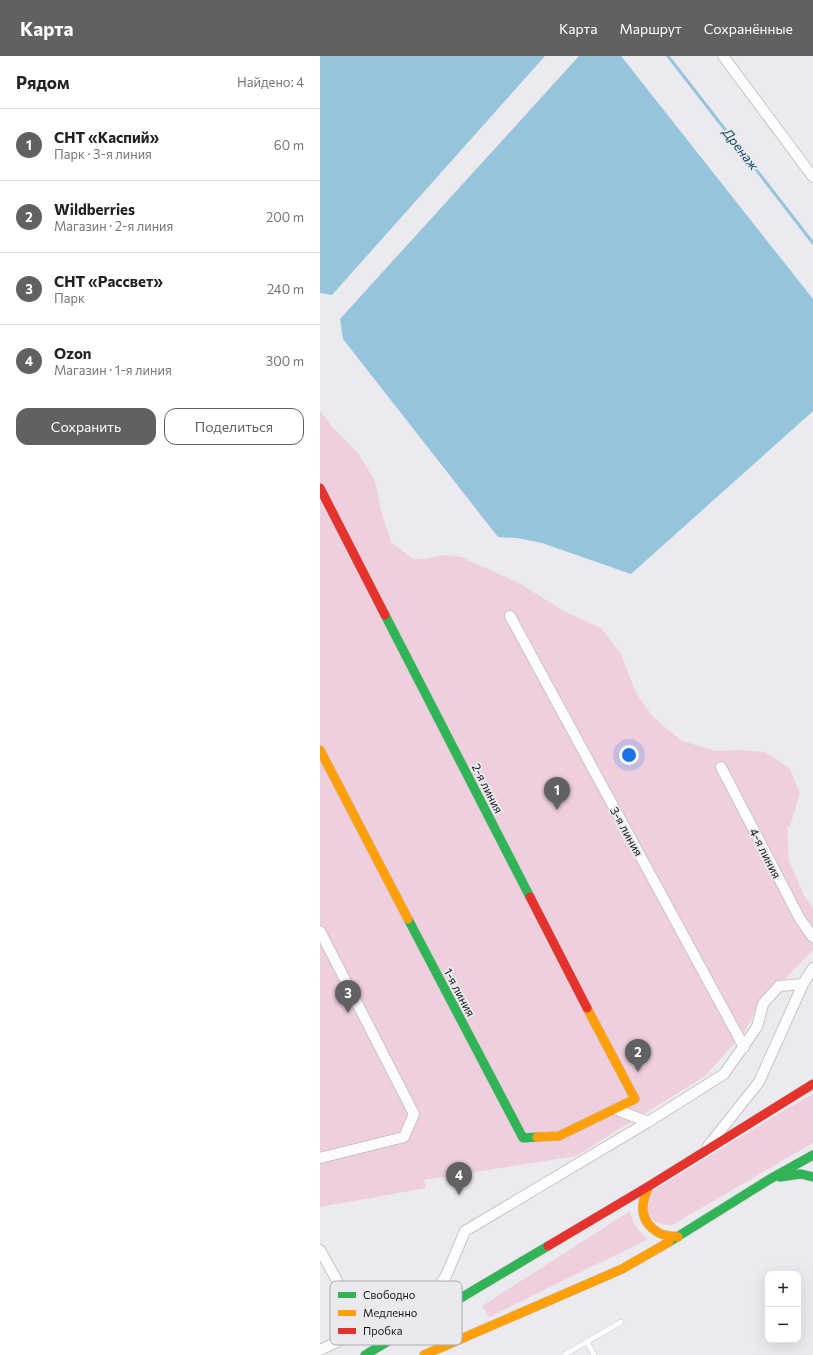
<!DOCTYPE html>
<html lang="ru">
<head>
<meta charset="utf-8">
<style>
  :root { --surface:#fff; --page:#f2f2f2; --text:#222; --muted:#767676; --line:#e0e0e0; --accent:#616164 }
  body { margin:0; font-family:Commissioner,sans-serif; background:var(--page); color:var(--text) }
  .controls { position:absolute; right:12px; bottom:12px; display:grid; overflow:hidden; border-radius:8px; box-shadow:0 4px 16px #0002 }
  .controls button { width:36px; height:36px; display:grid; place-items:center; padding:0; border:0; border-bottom:1px solid var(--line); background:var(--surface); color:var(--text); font:20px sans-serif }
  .you { position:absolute; left:309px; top:699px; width:14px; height:14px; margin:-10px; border:3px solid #fff; border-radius:50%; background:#1a73e8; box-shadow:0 0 0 6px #1a73e833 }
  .badge { display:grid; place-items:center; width:26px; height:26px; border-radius:50%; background:var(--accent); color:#fff; font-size:13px; font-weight:700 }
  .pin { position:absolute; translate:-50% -33px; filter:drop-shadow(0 1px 2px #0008) }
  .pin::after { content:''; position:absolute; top:21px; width:14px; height:12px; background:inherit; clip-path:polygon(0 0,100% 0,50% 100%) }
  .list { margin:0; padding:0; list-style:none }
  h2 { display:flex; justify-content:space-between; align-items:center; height:52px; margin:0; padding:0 16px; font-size:17px }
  h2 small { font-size:13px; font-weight:400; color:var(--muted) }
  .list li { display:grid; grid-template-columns:26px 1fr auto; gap:12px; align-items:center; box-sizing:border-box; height:72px; padding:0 16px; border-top:1px solid var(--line) }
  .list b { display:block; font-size:15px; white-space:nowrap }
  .list p { margin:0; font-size:13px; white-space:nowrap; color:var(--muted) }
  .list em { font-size:13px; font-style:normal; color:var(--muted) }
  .actions { display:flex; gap:8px; padding:12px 16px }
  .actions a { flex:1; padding:9px 0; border:1px solid var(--accent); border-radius:12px; text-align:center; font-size:14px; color:var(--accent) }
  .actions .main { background:var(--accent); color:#fff }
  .map { position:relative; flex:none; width:493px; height:1299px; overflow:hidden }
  header { display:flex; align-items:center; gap:24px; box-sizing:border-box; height:56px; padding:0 20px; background:var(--accent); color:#fff }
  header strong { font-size:19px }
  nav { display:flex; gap:22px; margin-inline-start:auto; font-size:14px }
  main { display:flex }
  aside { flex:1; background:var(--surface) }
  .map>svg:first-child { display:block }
</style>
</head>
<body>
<header>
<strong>Карта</strong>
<nav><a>Карта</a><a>Маршрут</a><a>Сохранённые</a></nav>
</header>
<main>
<aside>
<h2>Рядом<small>Найдено: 4</small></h2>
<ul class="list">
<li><span class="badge">1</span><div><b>СНТ «Каспий»</b><p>Парк · 3-я линия</p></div><em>60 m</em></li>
<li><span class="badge">2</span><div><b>Wildberries</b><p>Магазин · 2-я линия</p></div><em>200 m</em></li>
<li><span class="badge">3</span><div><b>СНТ «Рассвет»</b><p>Парк</p></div><em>240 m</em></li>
<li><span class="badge">4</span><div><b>Ozon</b><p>Магазин · 1-я линия</p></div><em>300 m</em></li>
</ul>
<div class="actions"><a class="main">Сохранить</a><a>Поделиться</a></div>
</aside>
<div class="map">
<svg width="493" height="1299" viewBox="0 0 493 1299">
  <rect width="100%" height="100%" fill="#ebeaee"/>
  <path fill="#efcede" d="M0,355L13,372L38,397L55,425L61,455L71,486L93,503H106L123,499L141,501L201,528L243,555L281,572L301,598L316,637L334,662L362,685L396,695L421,694L445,696L470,713L480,737L470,770L467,771L469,805L485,841L493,852V894L438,950L425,975L385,1020L256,1100L104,1124L106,1132L0,1151Z
    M493,1038V1087L352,1169C340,1169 334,1167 327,1157L331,1136L463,1055Z
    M310,1155C313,1169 317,1174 328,1183L169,1261L162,1250Z"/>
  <path fill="#95c4dc" d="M0,0H225L12,239L0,237Z
    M259,0H301L493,243V355L311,518L222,487L197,482L178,481L23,283L20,263Z"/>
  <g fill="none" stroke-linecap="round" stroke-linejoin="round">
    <path stroke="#95c4dc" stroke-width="3" d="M348,0L493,187"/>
    <defs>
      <path id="lane" d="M267,1286L274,1299
        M244,1299L301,1266"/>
      <path id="street" d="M403,0L493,121
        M190,560L424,991
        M401,711L480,863L493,881
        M0,875L94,1058L84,1081L0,1102
        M295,1053L328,1066
        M388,1090L439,1026L483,928L493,912
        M0,1194L35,1257L48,1272
        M0,1294L89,1252L118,1231L126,1220L145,1175L328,1066L404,1018L437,971L443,948L459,930L483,928"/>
      <path id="fast" d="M65,559L210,841
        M88,863L203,1082L217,1081
        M460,1121L481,1118L493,1121
        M349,1186L450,1123L493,1099
        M45,1299L228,1190"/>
      <path id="slow" d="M0,694L88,863
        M217,1081L239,1080L315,1043L267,952
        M329,1130C320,1149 319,1165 339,1177C344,1180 352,1180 358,1181
        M104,1299L302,1213L349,1186"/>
      <path id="jam" d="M0,432L65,559
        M210,841L267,952
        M228,1190L329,1130L493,1028"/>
    </defs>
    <use href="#lane" stroke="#c5c5c7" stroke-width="6"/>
    <use href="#street" stroke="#c5c5c7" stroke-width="12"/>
    <use href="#fast" stroke="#c5c5c7" stroke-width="10"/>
    <use href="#slow" stroke="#c5c5c7" stroke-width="10"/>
    <use href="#jam" stroke="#c5c5c7" stroke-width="10"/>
    <use href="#lane" stroke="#fcfcfc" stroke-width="5"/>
    <use href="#street" stroke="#fcfcfc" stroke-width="10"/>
    <use href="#fast" stroke="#30b455" stroke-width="9"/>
    <use href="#slow" stroke="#ff9f0a" stroke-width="9"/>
    <use href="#jam" stroke="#e5322d" stroke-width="9"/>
  </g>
  <g text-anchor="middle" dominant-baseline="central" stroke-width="4" stroke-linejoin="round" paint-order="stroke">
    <g font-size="12" fill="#171719" stroke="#eae9ef">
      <text transform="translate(168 732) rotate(63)">2-я линия</text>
      <text transform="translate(307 775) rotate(61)">3-я линия</text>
      <text transform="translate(446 797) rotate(63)">4-я линия</text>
      <text transform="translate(140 936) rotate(62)">1-я линия</text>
    </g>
    <g font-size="13" font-style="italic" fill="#10485f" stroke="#eae9ef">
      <text transform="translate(421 93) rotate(52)">Дренаж</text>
    </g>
  </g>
  <rect x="10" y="1225" width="132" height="64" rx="6" fill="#eae9ef" stroke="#abaaaf" stroke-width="1"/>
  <rect x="18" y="1236" width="18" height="6" fill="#30b455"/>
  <rect x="18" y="1254" width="18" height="6" fill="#ff9f0a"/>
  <rect x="18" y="1272" width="18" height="6" fill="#e5322d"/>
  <g font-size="11" fill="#171719">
    <text x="43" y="1243">Свободно</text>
    <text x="43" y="1261">Медленно</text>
    <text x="43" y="1279">Пробка</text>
  </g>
</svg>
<div class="controls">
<button>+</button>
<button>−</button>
</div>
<div class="you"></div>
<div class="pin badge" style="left:237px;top:754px">1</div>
<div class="pin badge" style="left:318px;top:1016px">2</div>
<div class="pin badge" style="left:28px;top:957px">3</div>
<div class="pin badge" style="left:139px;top:1139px">4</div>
</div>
</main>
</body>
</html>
